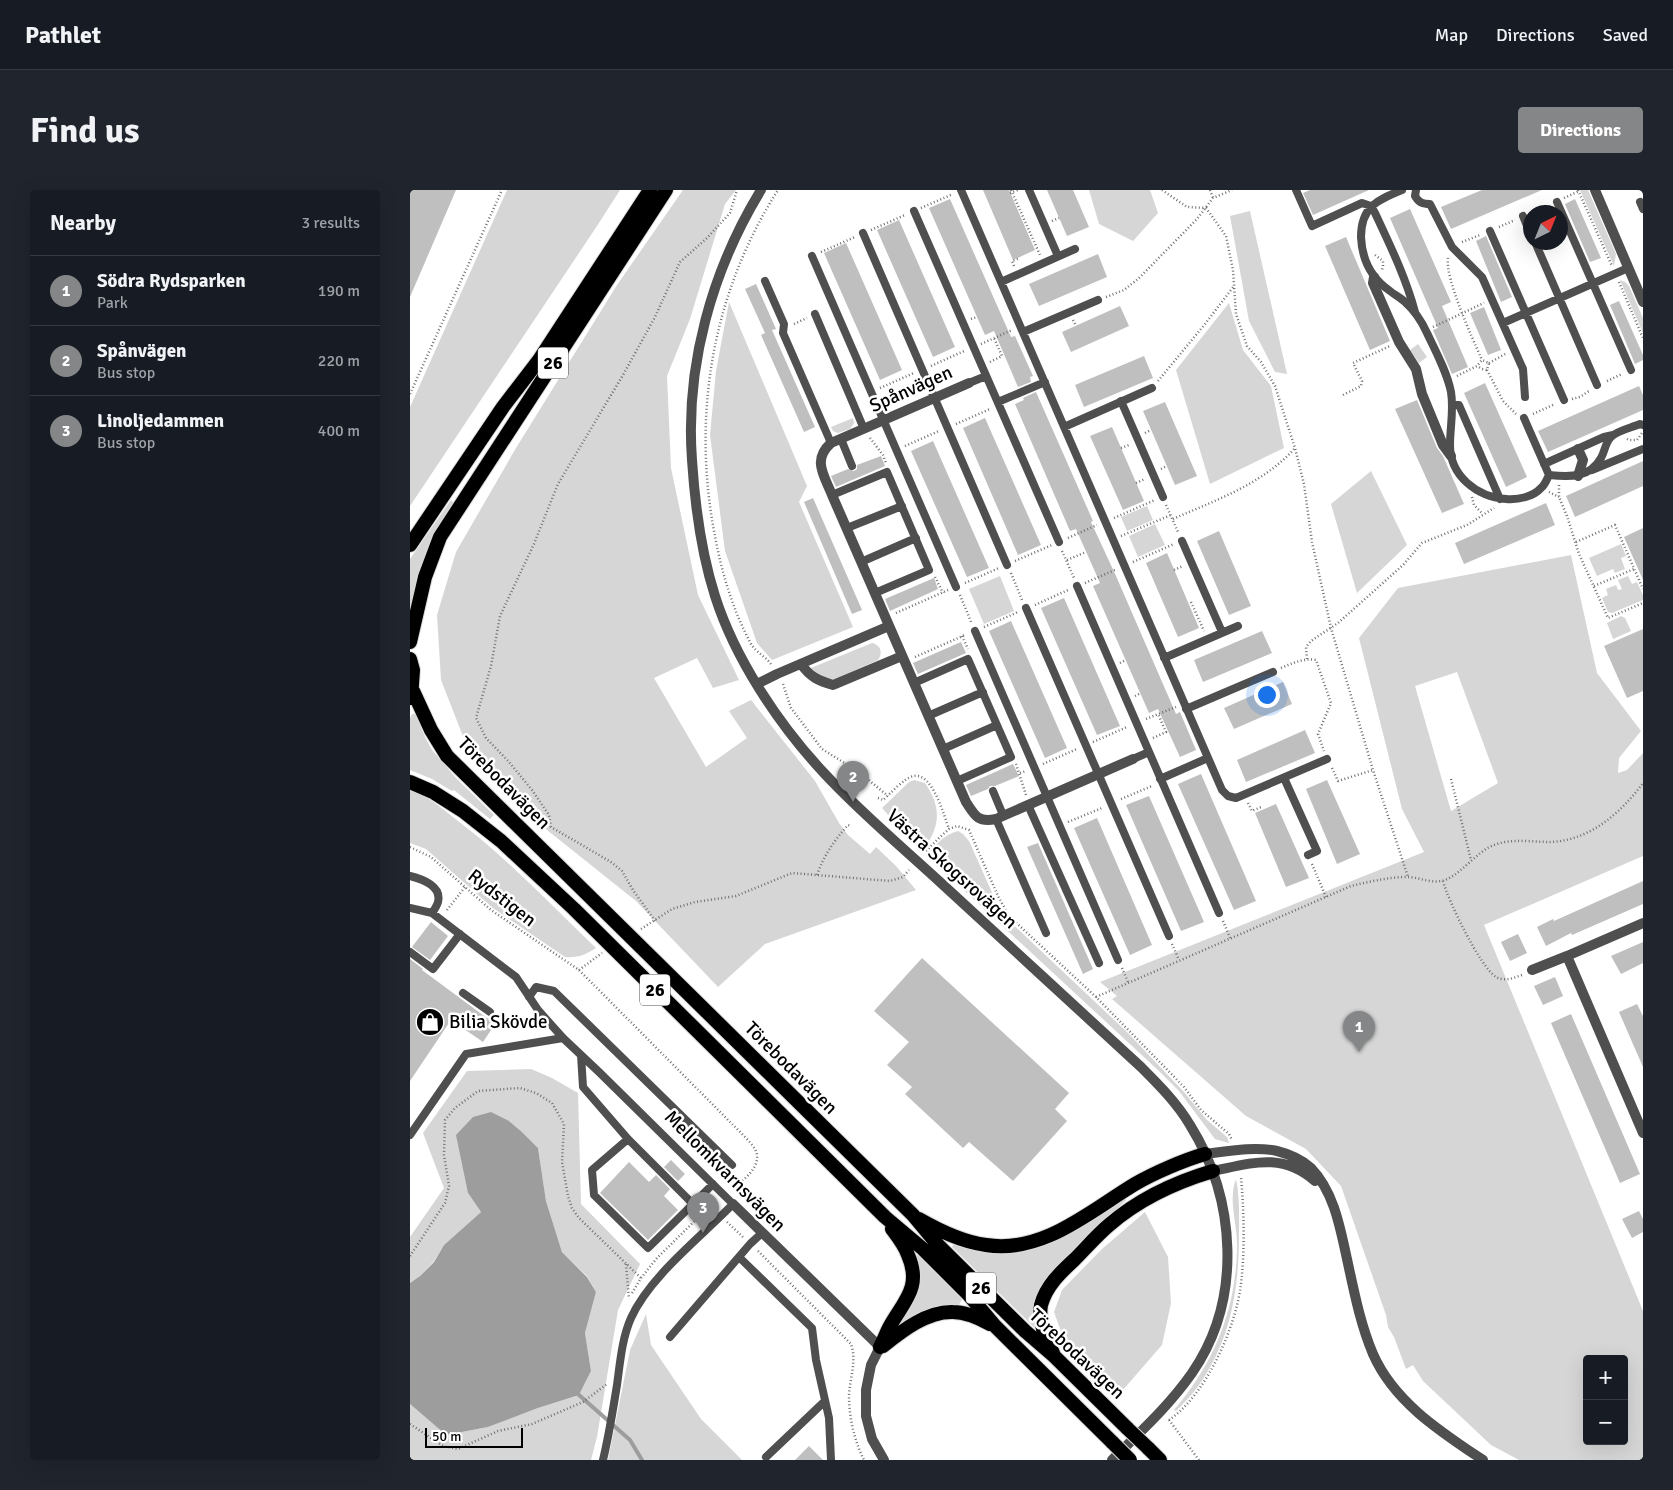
<!DOCTYPE html>
<html lang="en">
<head>
<meta charset="utf-8">
<style>
  :root { --surface:#171b24; --page:#20242c; --text:#f1f3f6; --muted:#9ea1a6; --line:#363941; --accent:#858687 }
  body { margin:0; font-family:Signika,sans-serif; background:var(--page); color:var(--text) }
  .controls { position:absolute; right:15px; bottom:15px; display:grid; overflow:hidden; border-radius:5px; box-shadow:0 5px 20px #0002 }
  .controls button { width:45px; height:45px; display:grid; place-items:center; padding:0; border:0; border-bottom:1px solid var(--line); background:var(--surface); color:var(--text); font:25px sans-serif }
  .compass { position:absolute; left:1113px; top:15px; width:45px; height:45px; border-radius:50%; background:var(--surface); box-shadow:0 5px 20px #0002; rotate:43deg }
  .scale { position:absolute; left:15px; bottom:12px; width:98px; box-sizing:border-box; padding-left:5px; border:2px solid #000; border-top:0; font-size:14px; line-height:18px; white-space:nowrap; color:#000; -webkit-text-stroke:4px #fff; paint-order:stroke }
  .you { position:absolute; left:856px; top:504px; width:18px; height:18px; margin:-12px; border:4px solid #fff; border-radius:50%; background:#1a73e8; box-shadow:0 0 0 8px #1a73e833 }
  .badge { display:grid; place-items:center; width:32px; height:32px; border-radius:50%; background:var(--accent); color:#fff; font-size:16px; font-weight:700 }
  .pin { position:absolute; translate:-50% -41px; filter:drop-shadow(0 1px 2px #0008) }
  .pin::after { content:''; position:absolute; top:26px; width:18px; height:15px; background:inherit; clip-path:polygon(0 0,100% 0,50% 100%) }
  .list { margin:0; padding:0; list-style:none }
  h2 { display:flex; justify-content:space-between; align-items:center; height:65px; margin:0; padding:0 20px; font-size:21px }
  h2 small { font-size:16px; font-weight:400; color:var(--muted) }
  .list li { display:grid; grid-template-columns:32px 1fr auto; gap:15px; align-items:center; box-sizing:border-box; height:70px; padding:0 20px; border-top:1px solid var(--line) }
  .list b { display:block; font-size:19px; white-space:nowrap }
  .list p { margin:0; font-size:16px; white-space:nowrap; color:var(--muted) }
  .list em { font-size:16px; font-style:normal; color:var(--muted) }
  .map { position:relative; flex:none; width:1233px; height:1270px; overflow:hidden; border-radius:5px }
  header { display:flex; align-items:center; gap:30px; box-sizing:border-box; height:70px; padding:0 25px; background:var(--surface); border-bottom:1px solid var(--line) }
  header strong { font-size:24px }
  nav { display:flex; gap:28px; margin-inline-start:auto; font-size:18px }
  .intro { display:flex; align-items:center; justify-content:space-between; box-sizing:border-box; height:120px; padding:0 30px }
  h1 { margin:0; font-size:35px }
  .button { padding:12px 22px; border-radius:5px; background:var(--accent); color:#fff; font-size:18px; font-weight:700 }
  main { display:flex; gap:30px; padding:0 30px }
  aside { flex:1; background:var(--surface); border-radius:5px; box-shadow:0 5px 20px #0002 }
  .map>svg:first-child { display:block }
</style>
</head>
<body>
<header>
<strong>Pathlet</strong>
<nav><a>Map</a><a>Directions</a><a>Saved</a></nav>
</header>
<div class="intro"><h1>Find us</h1><a class="button">Directions</a></div>
<main>
<aside>
<h2>Nearby<small>3 results</small></h2>
<ul class="list">
<li><span class="badge">1</span><div><b>Södra Rydsparken</b><p>Park</p></div><em>190 m</em></li>
<li><span class="badge">2</span><div><b>Spånvägen</b><p>Bus stop</p></div><em>220 m</em></li>
<li><span class="badge">3</span><div><b>Linoljedammen</b><p>Bus stop</p></div><em>400 m</em></li>
</ul>
</aside>
<div class="map">
<svg width="1233" height="1270" viewBox="0 0 1233 1270">
  <rect width="100%" height="100%" fill="#fff"/>
  <path fill="#d6d6d6" fill-rule="evenodd" d="M97,0H210L187,36L0,316V217Z
    M273,0H326L315,14L280,129L257,186L261,278L288,405L329,490L303,498L287,468L244,488L296,577L337,548L319,521L341,510L405,591L429,633L438,645L460,664L466,657L486,676L506,700L355,754L308,797L226,711L127,632L58,559L31,490L27,425L46,362L106,258L207,95Z
    M679,0H740L748,23L723,51L689,34Z
    M1170,0H1178L1206,64L1204,76Z
    M840,21L877,184L865,182L839,131L820,26Z
    M1210,90L1215,92L1219,96L1233,128V143Z
    M319,112L397,296L389,312L443,437L362,470L347,453L315,361L300,245L306,181Z
    M819,113L833,160L861,196L874,258L800,294L766,180Z
    M1008,154L1017,167L1009,173L1000,160Z
    M443,228L444,233L440,239L428,243L423,241L421,237Z
    M961,281L997,355L947,403L921,314Z
    M41,310L44,313C18,352 6,388 0,434V369Z
    M737,316L743,330L717,341L711,327Z
    M745,334L755,355L728,367L719,346Z
    M1211,354L1216,366L1211,368L1215,379L1205,383L1203,379L1187,386L1179,368Z
    M1161,365L1187,483L1231,541L1209,568L1208,583L1217,580L1233,563V666L1074,735L1233,1121V1270H1109L1081,1255L1013,1191L1003,1175L996,1179L984,1147L978,1137L976,1125L931,996L896,959L836,926L702,809L707,806L690,792L1014,662L992,619L949,448L988,398ZM1047,482L1088,593L1041,621L1005,496ZM1177,1169H1214V1251H1177Z
    M590,386L604,421L574,434L559,399Z
    M1218,386L1222,394L1227,392L1233,405V410L1202,423L1198,422L1192,408L1198,405L1196,399L1206,395L1208,400L1212,399L1208,390Z
    M1211,426L1215,428L1221,441L1203,449L1197,433Z
    M462,453C471,455 473,463 468,470L423,490L414,489L401,478Z
    M2,524H6L15,547L22,560L46,588L84,625L80,629L44,600L42,601L22,589L0,580V528Z
    M504,590L515,593C531,616 531,636 514,658L512,653L511,661L472,618L499,592Z
    M0,599C18,606 33,619 48,631C98,669 141,715 186,758C175,765 168,768 155,767L83,718L16,659L0,653Z
    M548,641L553,644L559,651L589,718L595,727L717,842L774,902L797,930L817,947L819,953L805,949L769,901L749,881L518,667L525,665V663L517,665C527,654 533,645 548,641Z
    M121,879L142,888L168,903L171,1014L230,1074L208,1120L187,1247L181,1270H0V1214L36,1245L78,1237L128,1218L169,1205L181,1181L175,1143L186,1102L177,1086L152,1062L136,1011L128,958L112,942L99,931L58,1003L71,1022L34,1055L24,1071L10,1086L0,1093V1047L34,998L13,943L57,881Z
    M826,989C830,1007 829,1028 829,1046C829,1100 820,1151 789,1195C782,1205 774,1213 766,1221L764,1220C805,1172 827,1117 827,1054C827,1033 818,1009 826,989Z
    M714,1007L716,1010L636,1090L627,1106L625,1138L542,1057L544,1054L557,1058L585,1062Z
    M735,1022L758,1067L761,1113L752,1155L712,1201L653,1147L644,1122L652,1100L692,1059Z
    M508,1065L552,1109L549,1115C526,1114 509,1126 490,1137L487,1134C506,1109 513,1098 506,1066Z
    M236,1124L241,1155L291,1229L332,1270H198L220,1160Z"/>
  <path fill="#9d9d9d" d="M81,922L99,931L112,942L128,958L136,1011L152,1062L177,1087L186,1102L175,1143L181,1181L169,1205L128,1218L78,1237L36,1245L0,1214V1093L10,1086L24,1072L34,1055L71,1022L58,1003L46,945L63,927Z"/>
  <g fill="none" stroke-linecap="round" stroke-linejoin="round">
    <path stroke="#9d9d9d" stroke-width="4" d="M169,1205L220,1250L232,1270"/>
  </g>
  <path fill="#bfbfbf" d="M0,0H46L0,107Z
    M573,0H599L625,60L603,70Z
    M637,0H663L679,37L657,46Z
    M900,0H959L903,25L893,3Z
    M1072,0H1132L1041,39L1031,17Z
    M540,9L601,147L605,146L623,186L620,187L621,192L608,197L584,141L575,145L519,18Z
    M1165,9L1191,68L1180,72L1155,14Z
    M1000,19L1041,112L1032,116L1058,177L1042,184L1023,140L1028,138L980,28Z
    M489,30L545,157L523,167L467,40Z
    M1076,46L1102,107L1091,112L1066,51Z
    M936,47L980,151L960,160L915,56Z
    M436,53L492,180L470,190L414,63Z
    M688,64L697,87L629,116L619,94Z
    M346,94L366,139L362,140L405,237L394,242L351,145L355,143L335,99Z
    M1209,111L1233,165V170L1225,174L1200,115Z
    M710,116L719,136L661,162L652,142Z
    M1074,117L1091,160L1078,165L1060,123Z
    M734,166L743,188L674,217L665,195Z
    M1075,193L1117,287L1096,297L1054,203Z
    M1229,196L1233,205V220L1138,262L1128,241Z
    M626,202L683,331L681,332L706,386L766,524L770,522L786,560L770,567L748,519L739,523L683,396L690,393L666,339L660,341L605,214L614,210L613,208Z
    M1007,210L1027,258L1033,266L1054,314L1032,323L985,219Z
    M755,212L787,286L765,295L733,221Z
    M575,228L631,355L608,365L553,238Z
    M702,237L734,311L713,320L680,246Z
    M523,251L579,378L557,387L501,261Z
    M471,266L475,276L426,297L421,286L438,279L444,281L447,279V275Z
    M1233,271V296L1165,327L1156,306Z
    M403,308L452,420L442,424L394,312Z
    M1136,313L1145,335L1054,374L1045,353Z
    M1233,338V390L1214,347Z
    M809,341L841,416L819,425L787,351Z
    M757,363L789,438L768,447L736,373Z
    M524,388L528,399L480,421L475,409Z
    M654,408L710,536L687,545L631,418Z
    M601,431L657,558L635,568L579,441Z
    M1233,439V501L1217,508L1194,456Z
    M852,441L862,463L793,492L784,470Z
    M551,452L556,463L508,484L503,473Z
    M873,492L882,514L824,539L814,518Z
    M895,540L905,563L836,592L827,570Z
    M603,574L609,586L585,596H580L578,599L561,606L556,595Z
    M791,584L846,711L824,720L768,594Z
    M917,590L950,664L927,674L896,599Z
    M739,606L794,732L771,741L716,615Z
    M866,614L899,688L876,697L845,623Z
    M687,628L742,755L720,765L664,638Z
    M628,653L683,779L673,784L617,657Z
    M1233,691V714L1162,745L1161,743L1136,756L1127,737L1143,729L1144,731Z
    M21,732L38,746L20,770L2,757Z
    M1108,744L1117,763L1100,771L1091,752Z
    M1233,752V773L1211,784L1201,766Z
    M512,768L659,903L645,919L657,931L603,991L559,952L553,958L495,904L502,897L477,875L499,852L464,821Z
    M0,769L13,779L12,780L85,834L73,852L41,830L0,891Z
    M1145,787L1153,806L1133,815L1124,796Z
    M1227,814L1233,826V877L1209,822Z
    M1161,824L1230,984L1210,993L1141,833Z
    M261,970L275,984L268,991L254,977Z
    M219,972L239,992L246,985L260,999L254,1006L268,1020L238,1050L190,1003Z
    M1229,1021L1233,1029V1042L1222,1048L1212,1029Z
    M399,1256L413,1270H385Z"/>
  <g fill="none" stroke-linecap="round" stroke-linejoin="round">
    <defs>
      <path id="trunk" d="M0,355L93,217L129,170L240,0
        M0,452L15,387L30,347L256,0
        M0,469L3,480L1,508
        M3,501L21,540L37,566L503,1025L528,1055L615,1141L644,1166L718,1239
        M0,592L23,602L53,621L91,651L164,719L475,1027L513,1059L558,1104L585,1136L703,1253
        M509,1029C530,1041 552,1052 576,1055C633,1064 680,1021 725,994C744,983 774,970 795,964
        M473,1156C492,1141 517,1121 543,1122C556,1122 569,1128 580,1134
        M470,1157C474,1150 476,1143 480,1136C494,1111 512,1097 498,1065C495,1056 488,1047 482,1039
        M643,1163C636,1148 628,1132 631,1115C636,1096 650,1083 664,1070C676,1058 687,1045 699,1035C729,1009 766,992 803,981
        M738,1258L750,1270"/>
    </defs>
    <use href="#trunk" stroke="#dbdbdb" stroke-width="16"/>
    <path stroke="#717171" stroke-width="2.5" stroke-dasharray="1 2.5" stroke-linecap="butt" d="M601,0L630,65
      M752,0L777,17L796,18L816,46L823,80L826,124L837,156L851,172L865,196L885,258L894,294L902,352L921,438L963,580L998,687
      M800,0L803,8
      M1168,0L1202,76
      M600,3L608,0
      M1154,8L1169,1
      M511,18L543,4
      M1122,22L1138,15
      M642,31L649,28
      M1089,37L1105,30
      M461,40L495,25
      M1052,52L1070,45
      M411,62L445,47
      M965,65L973,71V76L972,80
      M1038,68C1035,89 1062,147 1072,170
      M604,76L602,71L610,68
      M1209,92L1233,148
      M696,107L714,100L728,89L787,29L803,8L822,0
      M561,129L567,127
      M663,130L666,136
      M384,134L397,128
      M1023,137L1074,113
      M571,154L602,140
      M580,172L592,166L584,148
      M1079,173L1097,163
      M521,176L554,161
      M1077,180L1093,211L1106,224
      M1047,186L1067,176L1072,170L1079,173L1077,180L1072,179L1067,176
      M748,191L795,134L824,96
      M1197,191L1212,184
      M470,198L504,183
      M0,204L92,0
      M933,205L951,196L952,191L943,173L980,156
      M1162,209L1170,207L1179,201
      M1123,224L1145,214
      M546,234L580,219
      M735,243L741,240
      M460,248L473,265L476,273
      M1217,249L1219,250H1227L1232,243
      M495,256L529,241
      M711,258L719,255
      M751,279L757,276
      M726,293L735,289
      M1149,295V307L1157,326L1169,364L1198,428L1233,413
      M1139,302L1149,307
      M1062,307L1064,315L1073,324
      M756,315L768,342
      M704,328L745,310
      M763,329C806,310 853,294 885,258
      M711,346L761,325
      M658,348L687,335
      M1166,352L1205,335L1233,399
      M652,361L664,388
      M657,370L676,362
      M605,371L642,355
      M723,372L764,354
      M764,380L773,376
      M601,383L612,410
      M525,387L533,403
      M555,393L589,378
      M675,393L707,379
      M1184,396L1224,379
      M550,405L561,432
      M781,412L794,441
      M625,415L658,400
      M486,423L538,400
      M574,437L608,422
      M552,446L558,459
      M505,467L555,445
      M897,469L896,457L901,451L928,433L974,392L993,375L1012,353L1057,335L1084,318
      M710,473L716,470
      M361,474C355,466 345,462 340,452C322,418 311,380 304,341C282,222 303,102 368,0
      M871,478C883,473 893,468 906,470L921,513L908,544L914,561
      M373,494L381,518L412,559L449,582L478,606
      M725,506L731,503
      M736,529L766,517
      M743,548L756,542L748,524
      M683,552L717,537
      M606,574L616,605
      M633,574L667,559
      M922,578L928,591L963,580
      M610,583L616,581
      M1041,589L1061,670
      M468,608L473,610C480,604 495,587 504,586C523,583 534,626 539,639
      M711,609L742,596
      M838,613L842,621L851,617
      M658,632L692,618
      M0,657L21,667L81,720L169,780L337,949C340,952 343,956 345,959C354,975 333,991 322,999
      M516,661L529,648L539,639L547,636L559,640L588,706L599,726L686,807L774,897L791,920L819,944L822,950
      M902,674L916,707
      M407,685C414,665 424,651 438,635L441,636
      M1033,691C1038,710 1070,777 1086,787C1095,792 1103,788 1112,785
      M37,720L55,697
      M245,731L223,700L212,681L201,672L141,637L139,625L122,600L99,572L76,548L66,528L81,476L90,426L124,354L148,294L213,185L245,127L270,72L297,48L320,23L327,0
      M813,731L820,748
      M231,739L262,719L285,712L326,706L382,683L480,691L493,687L499,680
      M762,754L769,770
      M712,778L718,792
      M169,780L192,763
      M686,807L941,696C959,692 978,687 997,687C1008,687 1019,693 1031,691C1049,688 1065,662 1084,655C1102,648 1122,652 1140,652C1179,651 1211,623 1233,593
      M317,1032L333,1047
      M348,1061L441,1154C447,1171 440,1187 439,1205C439,1227 444,1250 454,1270
      M0,1066L35,1013L39,996L34,965L35,930L45,918L68,901L110,898L126,903L142,913L154,934L152,972L158,1006L162,1018L169,1028L231,1088
      M216,1074L219,1109
      M222,1103L231,1088L247,1068L305,1011
      M759,1230C796,1205 826,1137 831,1094C835,1059 834,1022 831,987
      M759,1230L789,1270
      M0,1234L33,1256L48,1259L88,1241L122,1234L173,1212L197,1194"/>
    <path stroke="#4f4f4f" stroke-width="8" d="M551,0L812,600L818,606L826,608L917,569
      M619,0L648,66
      M886,0L902,36L952,13L961,16L965,23C980,55 996,88 1005,122
      M992,0C967,10 951,17 951,47C952,70 961,88 980,101C985,105 991,108 995,112C1004,120 1012,132 1017,143C1026,162 1037,182 1041,202C1044,220 1040,237 1040,255C1040,286 1067,307 1096,309C1108,310 1123,307 1131,298C1135,295 1137,289 1139,285
      M1006,0L1005,6C1009,13 1013,14 1020,14L1042,57L1072,87L1113,179L1115,207
      M1147,12L1221,180
      M1230,12L1233,19
      M504,21L649,352
      M1113,26L1120,43
      M1080,41L1154,210
      M453,43L597,375
      M1125,52L1187,195
      M402,66L546,397
      M355,91L374,134L373,143L421,253
      M591,92L665,59
      M405,124L454,239
      M1093,133L1218,78
      M613,142L688,110
      M559,193L576,186
      M711,211L753,307
      M588,212L635,192
      M1043,215H1049L1090,309
      M1114,228L1139,285
      M654,237L742,198
      M431,249L442,276
      M1134,274L1194,247L1203,245
      M1182,280L1233,259
      M1139,285C1160,287 1180,288 1191,268C1195,261 1195,253 1201,247C1208,240 1221,238 1230,234L1233,235
      M422,305L477,282L519,380L465,403
      M437,338L492,316
      M772,351L812,442
      M451,372L506,348
      M667,396L809,723
      M616,418L759,746
      M565,441L708,770
      M754,468L828,436
      M504,493L558,469L601,567L547,591
      M776,519L863,482
      M518,526L573,502
      M533,559L587,535
      M723,569L739,562
      M874,588L907,661L898,665
      M750,589L798,568
      M583,601L593,625
      M618,615L689,773
      M586,629L636,743
      M0,686C12,689 32,696 28,712C27,716 24,720 22,723
      M0,718L22,723L106,787L128,820L153,848L189,882L323,1014C291,1047 240,1086 221,1128C212,1148 210,1173 207,1195C203,1220 199,1245 193,1270
      M0,762L23,779L50,744
      M53,803L80,822
      M119,807L126,797L144,801L322,975
      M171,865L173,897L218,949L283,1014L303,994
      M0,945L56,864L153,848
      M218,949L182,980L184,1005L238,1058L283,1014
      M329,1067L402,1138L406,1170L419,1228L421,1270
      M260,1147L340,1054L352,1043
      M356,1267L415,1211"/>
    <path stroke="#4f4f4f" stroke-width="10" d="M1185,0L1233,112
      M964,87L963,93L989,152L1006,179L1012,204L1033,255L1041,266
      M559,193L421,253C402,270 414,285 422,305L556,612C565,626 568,633 586,629L723,569
      M1168,286L1173,270L1168,259
      M391,474C400,487 409,491 423,495L492,466
      M347,494L367,484L479,436
      M1233,733L1157,766L1233,943
      M1122,780L1157,766
      M323,1014L470,1157"/>
    <path stroke="#4f4f4f" stroke-width="10" d="M351,0C302,80 275,176 282,270C285,316 291,362 305,406C325,469 369,535 414,583C450,622 491,656 530,692C597,754 664,815 731,877C749,895 767,913 780,935C826,1009 833,1109 782,1183C759,1216 730,1242 702,1270
      M795,964C818,961 845,956 867,961C879,964 892,970 901,978C924,1002 930,1037 937,1069C944,1101 950,1133 963,1164C984,1212 1031,1242 1073,1270
      M803,981C842,973 872,962 905,991
      M470,1157L461,1175L456,1200V1226L462,1249L474,1270"/>
    <use href="#trunk" stroke="#000" stroke-width="14"/>
    <defs>
      <path id="trunk-bridge" d="M718,1239L738,1258
        M703,1253L720,1270"/>
    </defs>
    <use href="#trunk-bridge" stroke="#dbdbdb" stroke-width="16" stroke-linecap="butt"/>
    <use href="#trunk-bridge" stroke="#000" stroke-width="14"/>
  </g>
  <defs>
    <symbol id="shop-disc" viewBox="-11 -11 22 22"><circle r="9.5" fill="#000" stroke="#fff"/><path d="M-5-2.5h2.3a2.7 3.5 0 0 1 5.4 0H5L5.5 6h-11ZM-1.5-2.5h3a1.5 2.3 0 0 0-3 0Z" fill="#fff"/></symbol>
  </defs>
  <g fill-rule="evenodd">
    <use href="#shop-disc" x="4" y="816" width="32" height="32"/>
  </g>
  <g text-anchor="middle" dominant-baseline="central" stroke-width="5" stroke-linejoin="round" paint-order="stroke">
    <g fill="#fff" stroke="#4c4c4c" stroke-width="1">
      <rect x="128" y="157.5" width="30" height="31" rx="4"/>
      <rect x="230" y="784.5" width="30" height="31" rx="4"/>
      <rect x="556" y="1082.5" width="30" height="31" rx="4"/>
    </g>
    <g font-size="18" font-weight="bold" fill="#000">
      <text x="143" y="173">26</text>
      <text x="245" y="800">26</text>
      <text x="571" y="1098">26</text>
    </g>
    <g font-size="19" fill="#000" stroke="#fff">
      <text transform="translate(501 199) rotate(-24)">Spånvägen</text>
      <text transform="translate(94 593) rotate(45)">Törebodavägen</text>
      <text transform="translate(542 679) rotate(42)">Västra Skogsrovägen</text>
      <text transform="translate(92 708) rotate(38)">Rydstigen</text>
      <text transform="translate(381 878) rotate(45)">Törebodavägen</text>
      <text transform="translate(315 981) rotate(45)">Mellomkvarnsvägen</text>
      <text transform="translate(667 1164) rotate(43)">Törebodavägen</text>
    </g>
    <g font-size="19" fill="#000" stroke="#fff" text-anchor="start">
      <text x="39" y="832">Bilia Skövde</text>
    </g>
  </g>
</svg>
<div class="controls">
<button>+</button>
<button>−</button>
</div>
<svg class="compass" viewBox="-18 -18 36 36"><path d="M0-13l5 13h-10z" fill="#e53935"/><path d="M0 13l5-13h-10z" fill="#9ea1a6"/></svg>
<div class="scale">50 m</div>
<div class="you"></div>
<div class="pin badge" style="left:949px;top:862px">1</div>
<div class="pin badge" style="left:443px;top:612px">2</div>
<div class="pin badge" style="left:293px;top:1043px">3</div>
</div>
</main>
</body>
</html>
